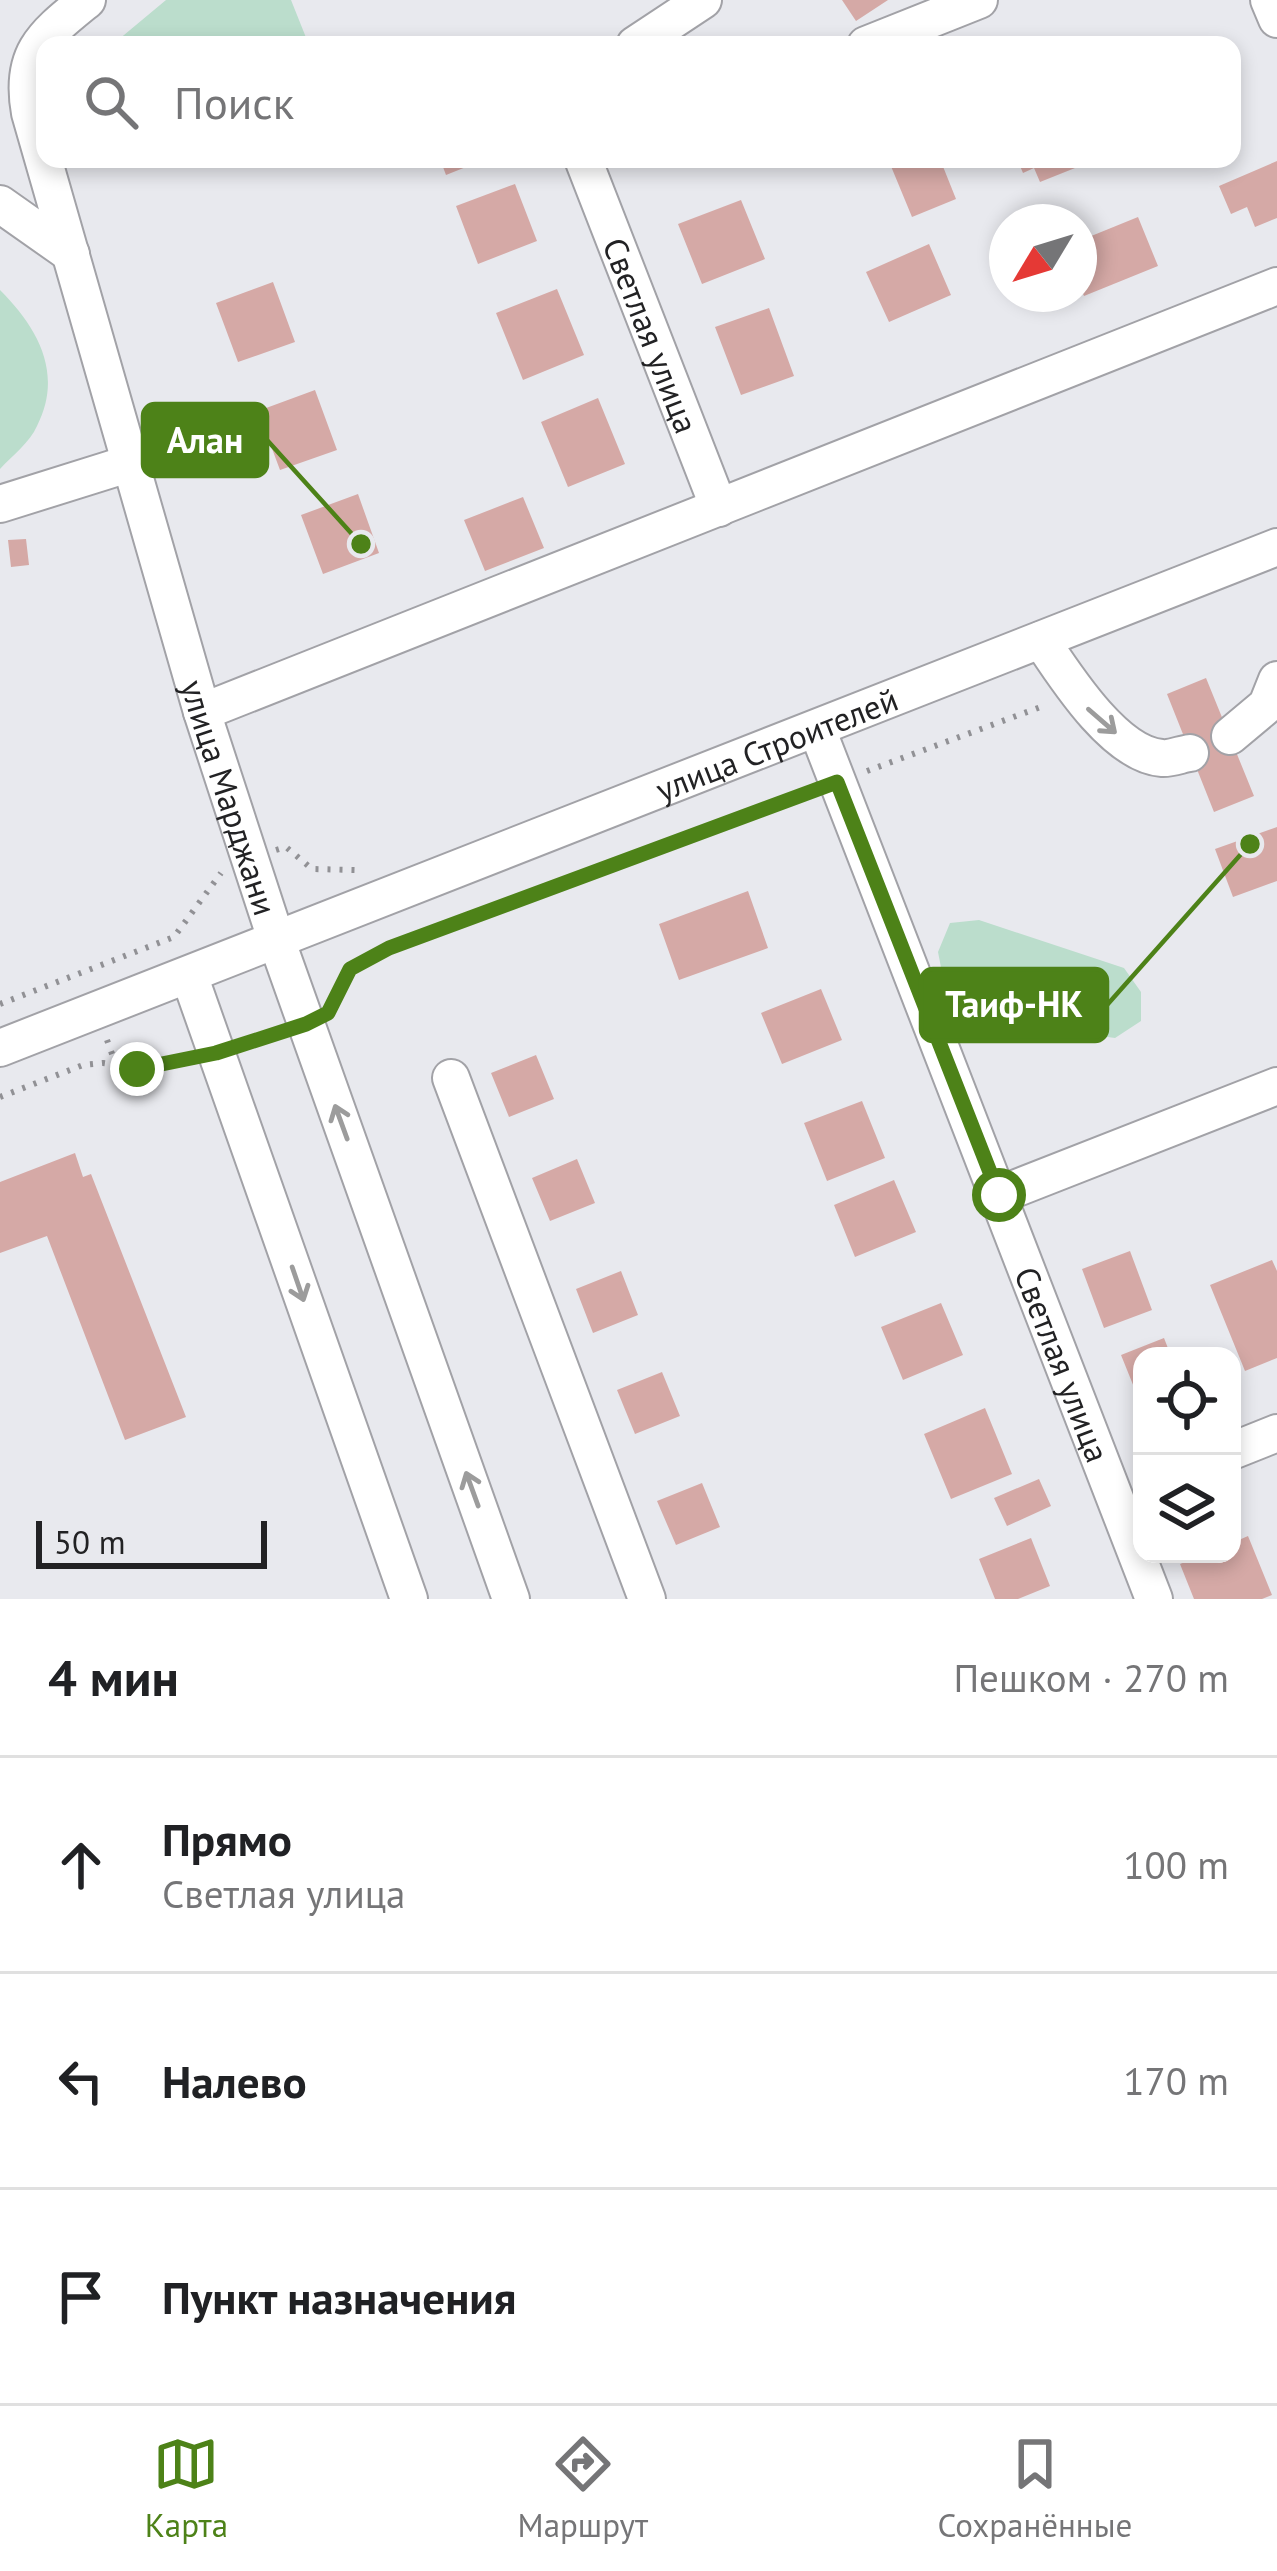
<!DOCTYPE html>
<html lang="ru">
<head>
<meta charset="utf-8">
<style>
  :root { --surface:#fff; --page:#f6f6f6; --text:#202124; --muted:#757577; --line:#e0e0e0; --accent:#4d8218 }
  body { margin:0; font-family:"PT Sans",sans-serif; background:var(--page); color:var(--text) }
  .controls { position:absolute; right:36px; bottom:36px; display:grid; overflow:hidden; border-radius:24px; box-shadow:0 6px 18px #0003 }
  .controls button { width:108px; height:108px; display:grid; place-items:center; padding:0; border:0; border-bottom:3px solid var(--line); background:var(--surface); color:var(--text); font:60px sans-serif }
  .compass { position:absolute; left:989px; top:204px; width:108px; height:108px; border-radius:50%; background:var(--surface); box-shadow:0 6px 18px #0003; rotate:232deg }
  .scale { position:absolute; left:36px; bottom:30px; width:231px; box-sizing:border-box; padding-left:12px; border:6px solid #222224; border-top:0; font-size:33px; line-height:42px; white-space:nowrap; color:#222224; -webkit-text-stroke:9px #e8e9ee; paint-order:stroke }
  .stop { position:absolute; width:36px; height:36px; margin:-27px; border:9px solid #4d8218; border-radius:50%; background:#fff }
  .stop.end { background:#4d8218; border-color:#fff; box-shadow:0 3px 12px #0008 }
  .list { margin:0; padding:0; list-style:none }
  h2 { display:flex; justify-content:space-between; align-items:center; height:156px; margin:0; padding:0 48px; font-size:51px }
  h2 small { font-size:39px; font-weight:400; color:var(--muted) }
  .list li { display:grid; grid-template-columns:78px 1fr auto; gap:36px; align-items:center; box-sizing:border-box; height:216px; padding:0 48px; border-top:3px solid var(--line) }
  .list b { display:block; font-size:45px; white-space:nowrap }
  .list p { margin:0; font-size:39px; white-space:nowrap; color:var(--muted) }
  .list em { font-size:39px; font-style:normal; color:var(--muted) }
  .icon { flex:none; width:66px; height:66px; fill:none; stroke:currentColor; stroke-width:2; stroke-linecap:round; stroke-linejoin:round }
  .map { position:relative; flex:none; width:1277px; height:1599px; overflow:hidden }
  .search { position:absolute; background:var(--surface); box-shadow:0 6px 18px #0003; left:36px; right:36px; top:36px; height:132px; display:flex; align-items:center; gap:30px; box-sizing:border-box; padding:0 42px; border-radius:24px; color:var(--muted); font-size:45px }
  .sheet { height:804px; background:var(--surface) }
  nav { display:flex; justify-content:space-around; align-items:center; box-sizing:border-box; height:168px; border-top:3px solid var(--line); background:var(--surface); font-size:33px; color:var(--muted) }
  nav a { display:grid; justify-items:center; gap:6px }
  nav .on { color:var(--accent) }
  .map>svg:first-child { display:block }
</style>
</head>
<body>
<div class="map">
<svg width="1277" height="1599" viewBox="0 0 1277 1599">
  <rect width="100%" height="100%" fill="#e8e9ee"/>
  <path fill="#bdc" d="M166,0H291L309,45H112Z
    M0,290C37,327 64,373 37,426C30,442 12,456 0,469Z
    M979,920L1124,968L1141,992V1021L1115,1038L1086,1034L1032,1004L973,1017L947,998L938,952L950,923Z"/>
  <path fill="#d5a9a6" d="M842,0H888L856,21Z
    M440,159H486L446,175Z
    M888,159H940L956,199L912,217Z
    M1017,159H1071L1075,168L1040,182L1034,168L1023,173Z
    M1277,161V218L1255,227L1247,207L1231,214L1219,186Z
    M515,184L537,241L478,264L456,206Z
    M741,200L765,259L702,284L678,224Z
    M1138,217L1158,266L1084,296L1079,284V241Z
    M929,244L951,295L889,322L866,272Z
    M273,282L295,342L238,362L216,303Z
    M557,289L584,355L523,380L496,313Z
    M769,308L794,376L741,395L715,327Z
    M315,390L337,450L280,470L258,411Z
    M598,398L625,464L568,487L541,422Z
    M358,494L379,553L323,574L301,515Z
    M523,497L544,548L485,571L464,520Z
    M26,539L29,565L11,567L8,540Z
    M1206,678L1254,796L1214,812L1167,694Z
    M1277,827V881L1233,897L1215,849Z
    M748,891L768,948L679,980L659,924Z
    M821,989L842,1040L782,1064L761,1013Z
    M536,1055L554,1099L509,1117L491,1073Z
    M862,1101L885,1158L827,1181L804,1123Z
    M75,1153L83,1177L91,1174L186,1417L125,1440L47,1236L0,1253V1182Z
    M577,1159L595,1203L550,1221L532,1178Z
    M894,1180L916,1232L855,1257L834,1205Z
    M1130,1251L1152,1310L1104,1328L1082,1269Z
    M1272,1260L1277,1271V1358L1245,1371L1210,1285Z
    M621,1271L638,1315L593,1333L576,1289Z
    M941,1303L963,1355L903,1380L881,1327Z
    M1164,1338L1171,1356H1142V1407L1121,1355Z
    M662,1372L680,1416L635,1434L617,1390Z
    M985,1408L1012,1474L951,1499L924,1434Z
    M1039,1479L1051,1506L1007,1526L994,1498Z
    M702,1483L720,1527L676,1545L657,1501Z
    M1248,1536L1272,1595L1262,1599H1194L1180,1564L1205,1554H1232V1543Z
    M1031,1538L1050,1586L1018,1599H995L979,1559Z"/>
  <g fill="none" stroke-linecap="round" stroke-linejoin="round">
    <defs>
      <g id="minor">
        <path id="s1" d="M87,0C44,35 19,53 30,113L202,712L276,939L511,1599"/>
        <path d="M1269,0L1277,19"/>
        <path d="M635,45L703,0"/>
        <path d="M866,45L979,0"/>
        <path id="s2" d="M583,159L719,508"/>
        <path d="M0,204L71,254"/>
        <path d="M0,504L131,463"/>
        <path d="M1041,640C1065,676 1115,755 1162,758C1170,759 1182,754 1190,753"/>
        <path d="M202,712L1277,286"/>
        <path id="s3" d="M817,729L1154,1599"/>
        <path d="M1230,736L1267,705L1277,680"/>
        <path d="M189,975L409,1599"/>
        <path id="s4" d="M0,1048L1277,547"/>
        <path d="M451,1078L647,1599"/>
        <path d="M999,1195L1277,1086"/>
        <path d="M1232,1451L1277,1433"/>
      </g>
    </defs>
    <use href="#minor" stroke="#a2a2a7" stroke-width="40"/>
    <path stroke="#919195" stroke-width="6" stroke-dasharray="3 9" stroke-linecap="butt" d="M867,771L1046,705
      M276,850L286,847L312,869L356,870
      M0,1004L174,937L221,873
      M332,1005L350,969L389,948L809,792
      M107,1040L116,1065
      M246,1043L280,1033
      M0,1097L83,1065L103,1063L144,1069L187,1059"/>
    <use href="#minor" stroke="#fff" stroke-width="36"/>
  </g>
  <defs><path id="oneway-shaft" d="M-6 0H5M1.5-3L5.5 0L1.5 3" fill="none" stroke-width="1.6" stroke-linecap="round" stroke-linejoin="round" transform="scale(3)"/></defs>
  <g stroke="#9c9c9c">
    <use href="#oneway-shaft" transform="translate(1102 721) rotate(41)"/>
    <use href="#oneway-shaft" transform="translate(341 1122) rotate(-110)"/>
    <use href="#oneway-shaft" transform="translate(298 1284) rotate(71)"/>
    <use href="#oneway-shaft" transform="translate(472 1489) rotate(-110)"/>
  </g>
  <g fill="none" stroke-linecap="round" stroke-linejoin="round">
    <path stroke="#4d8218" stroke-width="15" d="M137,1069L216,1053L306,1024L328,1013L350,969L389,948L837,782L999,1195"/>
  </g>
  <g text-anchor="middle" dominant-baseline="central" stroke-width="12" stroke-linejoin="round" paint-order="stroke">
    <g font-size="33" fill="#222224" stroke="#e8e9ee">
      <text stroke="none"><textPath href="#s2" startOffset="189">Светлая улица</textPath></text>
      <text stroke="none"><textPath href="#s4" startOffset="834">улица Строителей</textPath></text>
      <text stroke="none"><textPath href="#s1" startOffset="849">улица Марджани</textPath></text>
      <text stroke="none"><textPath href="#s3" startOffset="681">Светлая улица</textPath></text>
    </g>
  </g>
  <path fill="none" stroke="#4d8218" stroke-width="4.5" d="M361 544L267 440M1250 844L1107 1005"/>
  <g fill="#4d8218" stroke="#e8e9ee" stroke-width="4.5">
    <circle cx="361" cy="544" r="12"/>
    <circle cx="1250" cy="844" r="12"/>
  </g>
  <g fill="#4d8218" stroke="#4d8218" stroke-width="4.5">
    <rect x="143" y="404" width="124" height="72" rx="12"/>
    <rect x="921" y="969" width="186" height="72" rx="12"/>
  </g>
  <g font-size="36" text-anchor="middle" font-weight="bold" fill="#fff">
    <text x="205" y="453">Алан</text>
    <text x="1014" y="1017">Таиф-НК</text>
  </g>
</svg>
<div class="controls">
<button><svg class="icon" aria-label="locate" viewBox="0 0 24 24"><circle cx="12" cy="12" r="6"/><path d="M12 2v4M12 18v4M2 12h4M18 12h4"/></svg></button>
<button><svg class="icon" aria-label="layers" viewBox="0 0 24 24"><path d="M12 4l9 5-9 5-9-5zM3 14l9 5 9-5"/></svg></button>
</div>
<svg class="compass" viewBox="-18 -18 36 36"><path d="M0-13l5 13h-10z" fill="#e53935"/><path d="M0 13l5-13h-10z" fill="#757577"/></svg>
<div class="scale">50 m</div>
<div class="stop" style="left:999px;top:1195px"></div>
<div class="stop end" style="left:137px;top:1069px"></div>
<div class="search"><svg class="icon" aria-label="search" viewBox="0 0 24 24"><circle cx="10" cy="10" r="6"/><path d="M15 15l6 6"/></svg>Поиск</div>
</div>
<section class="sheet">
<h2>4 мин<small>Пешком · 270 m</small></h2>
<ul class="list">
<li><svg class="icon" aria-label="ahead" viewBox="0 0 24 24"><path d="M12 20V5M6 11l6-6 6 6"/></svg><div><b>Прямо</b><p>Светлая улица</p></div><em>100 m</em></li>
<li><svg class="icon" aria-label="left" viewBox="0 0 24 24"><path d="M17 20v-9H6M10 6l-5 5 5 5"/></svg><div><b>Налево</b></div><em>170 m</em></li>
<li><svg class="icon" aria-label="arrive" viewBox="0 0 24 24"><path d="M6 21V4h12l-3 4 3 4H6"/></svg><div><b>Пункт назначения</b></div></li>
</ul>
</section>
<nav>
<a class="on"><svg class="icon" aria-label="map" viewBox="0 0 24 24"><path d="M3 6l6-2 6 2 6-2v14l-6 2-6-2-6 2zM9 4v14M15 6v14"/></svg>Карта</a>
<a><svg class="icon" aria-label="directions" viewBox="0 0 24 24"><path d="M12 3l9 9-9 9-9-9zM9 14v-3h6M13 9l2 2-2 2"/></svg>Маршрут</a>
<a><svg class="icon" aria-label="saved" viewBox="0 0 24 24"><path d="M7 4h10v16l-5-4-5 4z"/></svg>Сохранённые</a>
</nav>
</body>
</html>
